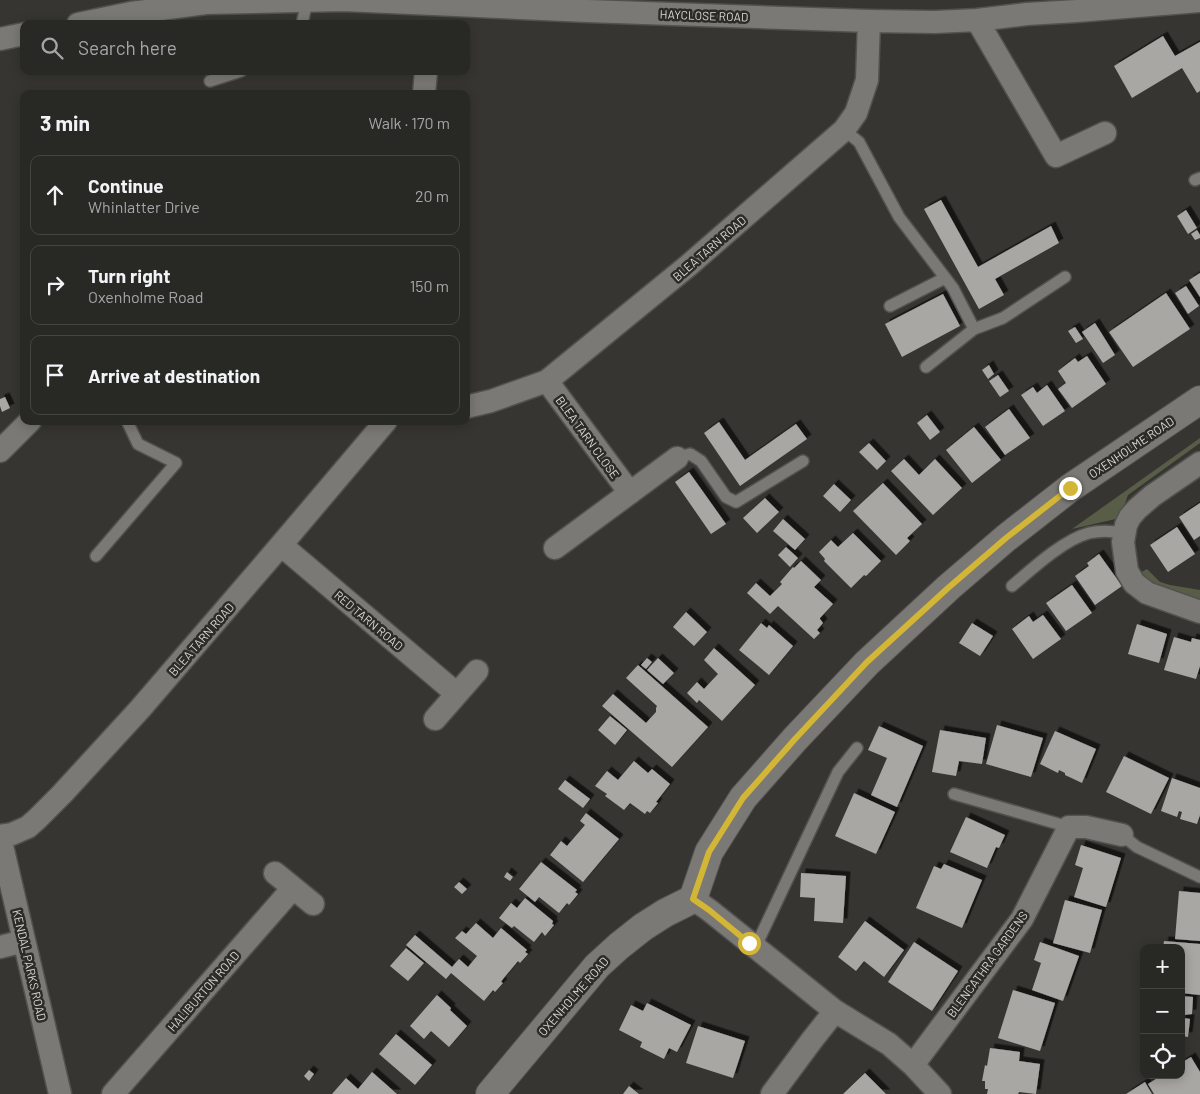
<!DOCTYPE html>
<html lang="en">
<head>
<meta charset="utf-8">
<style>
  :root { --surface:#282825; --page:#30302d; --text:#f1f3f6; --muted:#a5a6a7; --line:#444442 }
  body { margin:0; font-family:Barlow,sans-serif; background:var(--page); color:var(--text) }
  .controls { position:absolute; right:15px; bottom:15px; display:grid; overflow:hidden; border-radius:10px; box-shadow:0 2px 12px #0003 }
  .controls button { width:45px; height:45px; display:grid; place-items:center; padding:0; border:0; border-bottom:1px solid var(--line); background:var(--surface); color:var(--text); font:25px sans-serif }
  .stop { position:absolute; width:15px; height:15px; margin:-11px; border:4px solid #d3b635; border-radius:50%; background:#fff }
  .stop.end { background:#d3b635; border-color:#fff; box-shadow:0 1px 5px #0008 }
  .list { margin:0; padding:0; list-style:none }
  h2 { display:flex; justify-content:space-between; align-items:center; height:65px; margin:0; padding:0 20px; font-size:21px }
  h2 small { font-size:16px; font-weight:400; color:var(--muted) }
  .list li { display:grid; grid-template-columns:32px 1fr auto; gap:15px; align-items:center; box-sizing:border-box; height:80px; margin:0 10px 10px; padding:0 10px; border:1px solid var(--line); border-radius:10px }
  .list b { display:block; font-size:19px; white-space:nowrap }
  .list p { margin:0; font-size:16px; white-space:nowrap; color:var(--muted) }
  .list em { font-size:16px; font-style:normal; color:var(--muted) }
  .icon { flex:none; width:28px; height:28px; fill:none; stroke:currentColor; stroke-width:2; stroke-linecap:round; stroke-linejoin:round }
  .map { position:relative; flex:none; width:1200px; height:1094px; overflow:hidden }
  .search { position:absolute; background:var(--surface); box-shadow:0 2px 12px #0003; left:20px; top:20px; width:450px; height:55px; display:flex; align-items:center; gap:12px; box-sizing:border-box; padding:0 18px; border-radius:10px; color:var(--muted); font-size:19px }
  .panel { position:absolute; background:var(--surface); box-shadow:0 2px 12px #0003; left:20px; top:90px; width:450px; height:335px; border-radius:10px }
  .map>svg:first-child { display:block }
</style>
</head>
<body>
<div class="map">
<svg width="1200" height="1094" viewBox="0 0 1200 1094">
  <defs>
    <filter id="shadow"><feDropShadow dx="4.5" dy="-4.5" stdDeviation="0" flood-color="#0009"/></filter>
  </defs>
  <rect width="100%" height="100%" fill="#363531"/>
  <path fill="#585d48" d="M1200,438V443L1128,495L1120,518L1072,529Z
    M1147,569L1160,582L1170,585L1200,590V601L1154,588L1140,573Z"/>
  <path fill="#a8a7a3" filter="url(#shadow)" d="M1163,36L1175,56L1200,42V91L1197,93L1182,68L1132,98L1114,66Z
    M941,200L978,267L1051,226L1059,243L995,279L1004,295L979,309L924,209Z
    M1186,210L1197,228L1188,234L1177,216Z
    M1197,230L1200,235V238L1195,240L1191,234Z
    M1200,273V297L1189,280Z
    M1186,286L1199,306L1188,314L1175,293Z
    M1166,293L1190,329L1133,367L1109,332Z
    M943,294L960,326L902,357L885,324Z
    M1095,323L1115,355L1103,363L1082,332Z
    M1075,327L1083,339L1076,343L1068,331Z
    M1087,356L1106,384L1072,408L1058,389L1066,383L1058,371L1075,358L1078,362Z
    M989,365L994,374L988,379L982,370Z
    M998,375L1009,391L1000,397L989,381Z
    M1047,385L1065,411L1043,426L1021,395L1033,387L1037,393Z
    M5,397L10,408L2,412L0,406V399Z
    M1009,409L1030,438L1005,455L985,427Z
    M927,415L940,432L930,440L917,423Z
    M719,422L745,460L796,424L807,439L740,486L704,433Z
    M974,427L1001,460L972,483L946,450Z
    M869,443L886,461L877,470L859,452Z
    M904,459L919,475L935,459L962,488L933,515L891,471Z
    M689,472L726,524L711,534L675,482Z
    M883,483L922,524L907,538L910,541L896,555L853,511Z
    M834,484L851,500L840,512L823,496Z
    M765,498L779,512L757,533L743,518Z
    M1200,503V536L1194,540L1179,517Z
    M783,519L805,539L795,550L773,531Z
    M1177,527L1195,554L1168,572L1150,545Z
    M853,533L881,561L866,576L864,575L851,588L824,561L825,559L819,552L831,540L838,547Z
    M786,547L798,558L790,567L778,555Z
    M1099,554L1122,586L1095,605L1075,576L1089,566L1087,563Z
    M801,561L821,580L814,587L833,604L820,618V619L823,623L817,630L820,633L814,639L778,606L770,614L747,593L756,583L770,596L782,584L780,582L793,567L794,568Z
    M1072,585L1092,613L1066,631L1046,603Z
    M686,612L707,632L694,646L673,627Z
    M1043,615L1061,639L1033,659L1012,629L1029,616L1033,622Z
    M761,623L767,628L769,625L793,646L769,675L739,650Z
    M972,623L993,636L980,656L959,643Z
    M1137,624L1167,634L1159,663L1128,654Z
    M1174,637L1191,642L1192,638L1200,640V666L1196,679L1164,670Z
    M714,648L755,685L722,721L699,700L697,703L687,693L697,682L704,689L718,674L704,660Z
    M647,658L652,662L646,669L641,665Z
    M658,658L674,673L663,684L647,670Z
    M638,665L708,727L672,767L602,706L613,694L646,723L656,712V708L657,706L626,678Z
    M610,716L627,730L615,745L598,730Z
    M997,725L1043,738L1031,777L986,764Z
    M879,726L923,746L897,807L871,795L887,758L868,750Z
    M940,730L986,738L982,764L959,761L956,776L932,772Z
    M1055,731L1096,749L1082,783L1065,775V773L1059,770L1058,773L1040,764Z
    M1124,756L1169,778L1151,814L1106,792Z
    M634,761L648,773L652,769L670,784L656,802L658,803L650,813L647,811L645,814L630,803L624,810L605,796L607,794L595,786L607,771L618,780Z
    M1172,778L1200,788V815L1197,824L1180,819L1182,812L1179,811L1177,817L1161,811Z
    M565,780L590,799L583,808L558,789Z
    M854,793L895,812L876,854L835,836Z
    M586,813L619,839L583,882L550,855L561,841L567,846L585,825L580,821Z
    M966,817L1005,835L999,848L996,847L987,868L950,852Z
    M1081,845L1121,858L1106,907L1074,897L1083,868L1075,865Z
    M541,862L577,890L575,892L578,894L569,905L567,903L559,913L539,897L535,902L519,889Z
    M944,864L982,880L962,928L916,908L934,866L941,869Z
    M507,872L513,877L510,881L504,877Z
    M801,873L846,876L843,923L814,921L815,898L800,897Z
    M459,882L467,889L462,894L454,887Z
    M1179,891L1200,893V941L1175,939Z
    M525,898L553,921L552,924L554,925L545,936L542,932L534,942L514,926L512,928L499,918L511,903L517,908Z
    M1065,900L1102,910L1090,953L1053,943Z
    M865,921L904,950L884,977L864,961L856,971L838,957Z
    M476,923L493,938L501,928L527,950L525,952L528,954L520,963L518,961L503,979L501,982L503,983L495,992L493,990L484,1001L451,973L446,979L406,945L415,935L452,967L459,959L468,967L477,956L455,938L462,931L466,934Z
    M1164,941L1200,944V995L1181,993V948H1163Z
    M914,942L958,971L932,1011L888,982Z
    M1040,942L1079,956L1063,1001L1032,990L1041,963L1034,960Z
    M406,948L424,963L408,981L390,966Z
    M1013,990L1055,1003L1040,1051L998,1038Z
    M437,995L451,1008L450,1010L467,1026L449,1047L431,1031L424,1039L410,1026Z
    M1181,996L1193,997L1192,1014L1184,1015V1018L1190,1019L1188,1037L1181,1036Z
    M647,1003L691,1025L677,1052L669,1048L664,1059L640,1047L642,1042L619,1030L631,1005L643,1011Z
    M698,1026L745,1041L733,1078L686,1063Z
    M396,1034L432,1065L415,1085L379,1054Z
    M990,1048L1020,1052L1019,1061L1040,1064L1036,1094L1019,1092L1018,1094H987L988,1089H985V1081H982L985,1065L987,1066Z
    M1191,1057L1200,1072V1094H1154L1148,1084L1162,1075H1181V1063Z
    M309,1070L314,1074L309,1081L304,1076Z
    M372,1072L397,1094H332L346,1078L358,1089Z
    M865,1073L886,1094H843Z
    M1145,1082L1152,1094H1126Z
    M629,1086L639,1094H623Z"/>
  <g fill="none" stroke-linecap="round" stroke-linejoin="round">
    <defs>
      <path id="service" d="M302,24L307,1
        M210,81L241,71
        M844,130L859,142L899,217L953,288L974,329L926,367
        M1195,180L1200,178
        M890,306L945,278
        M974,329L1003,318L1065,277
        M677,458L690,454L701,461L726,497L736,502L803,461
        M96,556L176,463L138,444L127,421
        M1012,586C1032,569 1063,540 1089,533C1101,530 1113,531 1124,533
        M954,794L1069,827
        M1122,835L1137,847L1200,877
        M755,948L838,772L857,748"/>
      <path id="minor" d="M977,20L1056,156L1105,133
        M78,24L131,13L206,3L343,0L587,11L869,21L935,22L977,20L1027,14L1077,11L1200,1
        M0,39L24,34
        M424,94L426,71
        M547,381L630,493
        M466,407L491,401L547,381L689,265L844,130L856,113L867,80L869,21
        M0,451L30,421
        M1200,463L1152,496L1137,509L1130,517L1126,525L1123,542L1127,571L1134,583L1147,593L1200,612
        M281,545L457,694
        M555,548L677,458
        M435,719L477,671
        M0,836L12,834L28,827L37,819L62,794L140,709L281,545L386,421
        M0,837L60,1094
        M275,873L313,904
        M693,899L709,910L835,1011L889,1044L913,1065L940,1094
        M0,947L24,941
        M913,1065L1022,919L1069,827H1086L1122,835
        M113,1094L293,888
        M772,1094L812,1040L835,1011"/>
      <path id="secondary" d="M490,1094L597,966L619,946L643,927L665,913L693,899L709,852L743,798L795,739L867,663L949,587L1006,538L1070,488L1200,400"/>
    </defs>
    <use href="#service" stroke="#52514e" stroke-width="14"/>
    <use href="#minor" stroke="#52514e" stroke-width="25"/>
    <use href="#secondary" stroke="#52514e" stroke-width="30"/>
    <use href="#service" stroke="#7a7975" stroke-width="11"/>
    <use href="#minor" stroke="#7a7975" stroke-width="22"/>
    <use href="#secondary" stroke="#7a7975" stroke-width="28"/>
  </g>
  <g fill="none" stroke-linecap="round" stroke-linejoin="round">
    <path stroke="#d3b635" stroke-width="6" d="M749,943L709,910L693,899L709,852L743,798L795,739L867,662L948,588L1006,538L1070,488"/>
  </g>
  <g text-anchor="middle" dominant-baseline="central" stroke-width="5" stroke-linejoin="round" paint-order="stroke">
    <g font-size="12" fill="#d9d9d6" stroke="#2c2b27">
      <text transform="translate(704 15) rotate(2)">HAYCLOSE ROAD</text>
      <text transform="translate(709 248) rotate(-41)">BLEA TARN ROAD</text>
      <text transform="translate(588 437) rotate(54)">BLEA TARN CLOSE</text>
      <text transform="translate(1131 447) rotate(-34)">OXENHOLME ROAD</text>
      <text transform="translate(369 620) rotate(40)">RED TARN ROAD</text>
      <text transform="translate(201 639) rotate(-49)">BLEA TARN ROAD</text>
      <text transform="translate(987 964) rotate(-54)">BLENCATHRA GARDENS</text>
      <text transform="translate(30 965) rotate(77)">KENDAL PARKS ROAD</text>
      <text transform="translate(203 991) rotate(-49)">HALIBURTON ROAD</text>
      <text transform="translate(573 996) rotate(-49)">OXENHOLME ROAD</text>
    </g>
  </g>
</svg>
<div class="controls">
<button>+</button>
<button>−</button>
<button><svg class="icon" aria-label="locate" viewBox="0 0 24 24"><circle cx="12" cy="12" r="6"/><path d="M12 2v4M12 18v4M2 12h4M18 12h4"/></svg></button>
</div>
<div class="stop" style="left:749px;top:943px"></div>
<div class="stop end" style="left:1070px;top:488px"></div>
<div class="search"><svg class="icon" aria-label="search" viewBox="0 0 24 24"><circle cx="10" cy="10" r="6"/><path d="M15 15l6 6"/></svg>Search here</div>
<section class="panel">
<h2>3 min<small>Walk · 170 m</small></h2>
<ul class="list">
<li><svg class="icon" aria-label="ahead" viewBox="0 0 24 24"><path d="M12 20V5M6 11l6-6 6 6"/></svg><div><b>Continue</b><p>Whinlatter Drive</p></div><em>20 m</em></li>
<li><svg class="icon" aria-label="right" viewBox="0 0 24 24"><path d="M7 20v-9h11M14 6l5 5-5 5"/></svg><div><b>Turn right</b><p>Oxenholme Road</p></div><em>150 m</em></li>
<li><svg class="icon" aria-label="arrive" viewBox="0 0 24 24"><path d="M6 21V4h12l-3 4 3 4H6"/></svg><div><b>Arrive at destination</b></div></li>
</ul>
</section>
</div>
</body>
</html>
